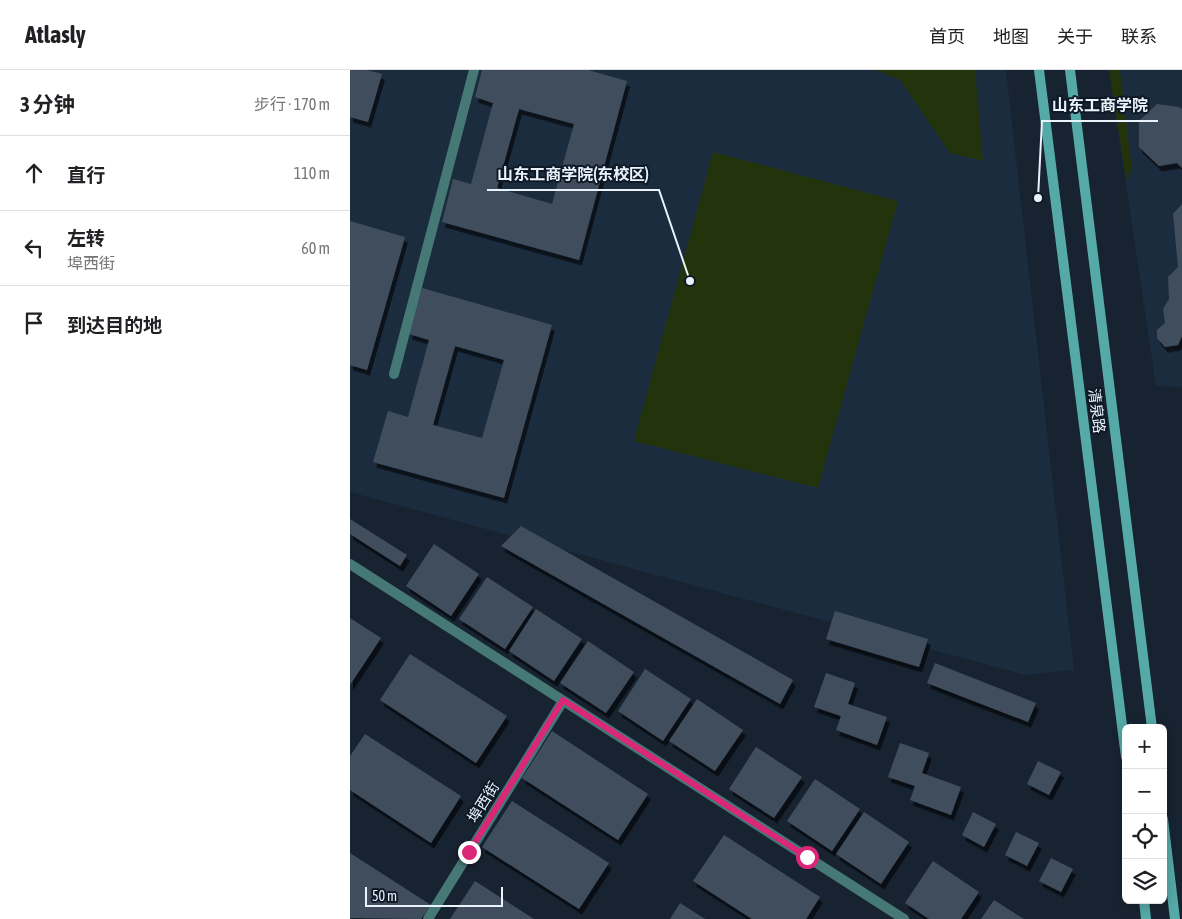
<!DOCTYPE html>
<html lang="zh">
<head>
<meta charset="utf-8">
<style>
  :root { --surface:#fff; --page:#f2f2f2; --text:#202124; --muted:#757577; --line:#e0e0e0 }
  body { margin:0; font-family:"Asap Condensed","Noto Sans SC",sans-serif; background:var(--page); color:var(--text) }
  .controls { position:absolute; right:15px; bottom:15px; display:grid; overflow:hidden; border-radius:8px; box-shadow:0 2px 12px #0003 }
  .controls button { width:45px; height:45px; display:grid; place-items:center; padding:0; border:0; border-bottom:1px solid var(--line); background:var(--surface); color:var(--text); font:25px sans-serif }
  .scale { position:absolute; left:15px; bottom:12px; width:138px; box-sizing:border-box; padding-left:5px; border:2px solid #eaf2fc; border-top:0; font-size:14px; line-height:18px; white-space:nowrap; color:#eaf2fc; -webkit-text-stroke:4px #0d1927; paint-order:stroke }
  .stop { position:absolute; width:15px; height:15px; margin:-11px; border:4px solid #db2777; border-radius:50%; background:#fff }
  .stop.end { background:#db2777; border-color:#fff; box-shadow:0 1px 5px #0008 }
  .list { margin:0; padding:0; list-style:none }
  h2 { display:flex; justify-content:space-between; align-items:center; height:65px; margin:0; padding:0 20px; font-size:21px }
  h2 small { font-size:16px; font-weight:400; color:var(--muted) }
  .list li { display:grid; grid-template-columns:32px 1fr auto; gap:15px; align-items:center; box-sizing:border-box; height:75px; padding:0 20px; border-top:1px solid var(--line) }
  .list b { display:block; font-size:19px; white-space:nowrap }
  .list p { margin:0; font-size:16px; white-space:nowrap; color:var(--muted) }
  .list em { font-size:16px; font-style:normal; color:var(--muted) }
  .icon { flex:none; width:28px; height:28px; fill:none; stroke:currentColor; stroke-width:2; stroke-linecap:round; stroke-linejoin:round }
  .map { position:relative; flex:none; width:832px; height:849px; overflow:hidden }
  header { display:flex; align-items:center; gap:30px; box-sizing:border-box; height:70px; padding:0 25px; background:var(--surface); border-bottom:1px solid var(--line) }
  header strong { font-size:24px }
  nav { display:flex; gap:28px; margin-inline-start:auto; font-size:18px }
  main { display:flex }
  aside { flex:1; background:var(--surface) }
  .map>svg:first-child { display:block }
</style>
</head>
<body>
<header>
<strong>Atlasly</strong>
<nav><a>首页</a><a>地图</a><a>关于</a><a>联系</a></nav>
</header>
<main>
<aside>
<h2>3 分钟<small>步行 · 170 m</small></h2>
<ul class="list">
<li><svg class="icon" aria-label="ahead" viewBox="0 0 24 24"><path d="M12 20V5M6 11l6-6 6 6"/></svg><div><b>直行</b></div><em>110 m</em></li>
<li><svg class="icon" aria-label="left" viewBox="0 0 24 24"><path d="M17 20v-9H6M10 6l-5 5 5 5"/></svg><div><b>左转</b><p>埠西街</p></div><em>60 m</em></li>
<li><svg class="icon" aria-label="arrive" viewBox="0 0 24 24"><path d="M6 21V4h12l-3 4 3 4H6"/></svg><div><b>到达目的地</b></div></li>
</ul>
</aside>
<div class="map">
<svg width="832" height="849" viewBox="0 0 832 849">
  <defs>
    <filter id="shadow"><feDropShadow dx="3" dy="5.5" stdDeviation="0" flood-color="#0009"/></filter>
  </defs>
  <rect width="100%" height="100%" fill="#172331"/>
  <path fill="#1b2c3f" d="M0,0H656L724,600L675,605L0,422Z
    M759,0H832V317L806,316Z"/>
  <path fill="#23340c" d="M525,0H625L633,91L600,83L550,10Z
    M759,0H770L782,99L776,110Z
    M363,82L548,131L468,418L284,371Z"/>
  <path fill="#404e5d" fill-rule="evenodd" filter="url(#shadow)" d="M0,0H17L32,4L18,52L0,47Z
    M132,0H238L277,11L229,190L92,152L103,109L121,114L143,33L125,27ZM169,39L224,54L202,134L147,118Z
    M807,34L829,37L832,39V98L827,93L809,96L789,77V51Z
    M832,134V266L828,275L815,277L807,268V260L815,253L813,239L819,229L818,207L828,197L823,144Z
    M0,151L55,167L17,300L0,295Z
    M72,218L202,255L154,428L23,392L38,341L58,347L79,270L59,264ZM105,276L154,290L132,368L83,355Z
    M0,449L57,485L50,496L0,464Z
    M171,456L443,610L430,634L151,476Z
    M84,474L129,504L101,546L56,516Z
    M137,507L183,537L155,579L109,549Z
    M186,539L232,569L204,611L159,581Z
    M485,541L578,569L569,597L476,569Z
    M0,548L31,568L0,615Z
    M238,571L284,602L256,643L210,613Z
    M60,584L157,646L126,693L30,630Z
    M585,593L686,633L678,652L577,613Z
    M295,599L341,629L313,671L268,641Z
    M476,603L505,613L498,634L537,647L527,675L486,660L491,646L464,637Z
    M347,629L393,660L365,701L319,671Z
    M202,661L298,724L268,770L172,708Z
    M15,664L111,726L81,773L0,720V686Z
    M550,673L579,683L572,703L611,717L601,745L560,730L565,716L538,707Z
    M406,677L452,707L424,748L379,719Z
    M688,691L711,702L699,725L677,714Z
    M465,709L510,739L482,781L437,751Z
    M162,731L259,793L229,839L132,777Z
    M514,742L559,772L531,814L486,784Z
    M623,742L646,754L634,777L612,765Z
    M666,762L689,773L677,796L655,785Z
    M374,765L470,827L456,849H402L343,811Z
    M0,783L81,835L71,849L0,848Z
    M701,788L723,799L711,822L689,811Z
    M583,791L629,822L611,849H579L555,833Z
    M125,811L184,849H100Z
    M644,830L674,849H631Z
    M330,833L355,849H320Z"/>
  <g fill="none" stroke-linecap="round" stroke-linejoin="round">
    <path stroke="#467876" stroke-width="10" d="M44,304L124,0"/>
    <path stroke="#467876" stroke-width="10" d="M0,494L554,849
      M78,849L213,631"/>
    <path stroke="#55a9a6" stroke-width="10" d="M689,0L776,687
      M720,0L802,658
      M813,749L825,849
      M794,830L796,849"/>
  </g>
  <g fill="none" stroke-linecap="round" stroke-linejoin="round">
    <path stroke="#db2777" stroke-width="6" d="M119,782L213,630L457,787"/>
  </g>
  <g text-anchor="middle" dominant-baseline="central" stroke-width="4" stroke-linejoin="round" paint-order="stroke">
    <g font-size="15" fill="#eaf2fc" stroke="#0d1927">
      <text transform="translate(747 341) rotate(83)">清泉路</text>
      <text transform="translate(133 732) rotate(-58)">埠西街</text>
    </g>
  </g>
  <path fill="none" stroke="#eaf2fc" stroke-width="2" d="M688 128L692 51H808M340 211L309 120H137"/>
  <g fill="#eaf2fc" stroke="#0d1927" stroke-width="2">
    <circle cx="688" cy="128" r="5"/>
    <circle cx="340" cy="211" r="5"/>
  </g>
  <g font-size="16" text-anchor="middle" font-weight="bold" fill="#eaf2fc" stroke="#0d1927" stroke-width="4" stroke-linejoin="round" paint-order="stroke">
    <text x="750" y="41">山东工商学院</text>
    <text x="223" y="110">山东工商学院(东校区)</text>
  </g>
</svg>
<div class="controls">
<button>+</button>
<button>−</button>
<button><svg class="icon" aria-label="locate" viewBox="0 0 24 24"><circle cx="12" cy="12" r="6"/><path d="M12 2v4M12 18v4M2 12h4M18 12h4"/></svg></button>
<button><svg class="icon" aria-label="layers" viewBox="0 0 24 24"><path d="M12 4l9 5-9 5-9-5zM3 14l9 5 9-5"/></svg></button>
</div>
<div class="scale">50 m</div>
<div class="stop" style="left:457px;top:787px"></div>
<div class="stop end" style="left:119px;top:782px"></div>
</div>
</main>
</body>
</html>
